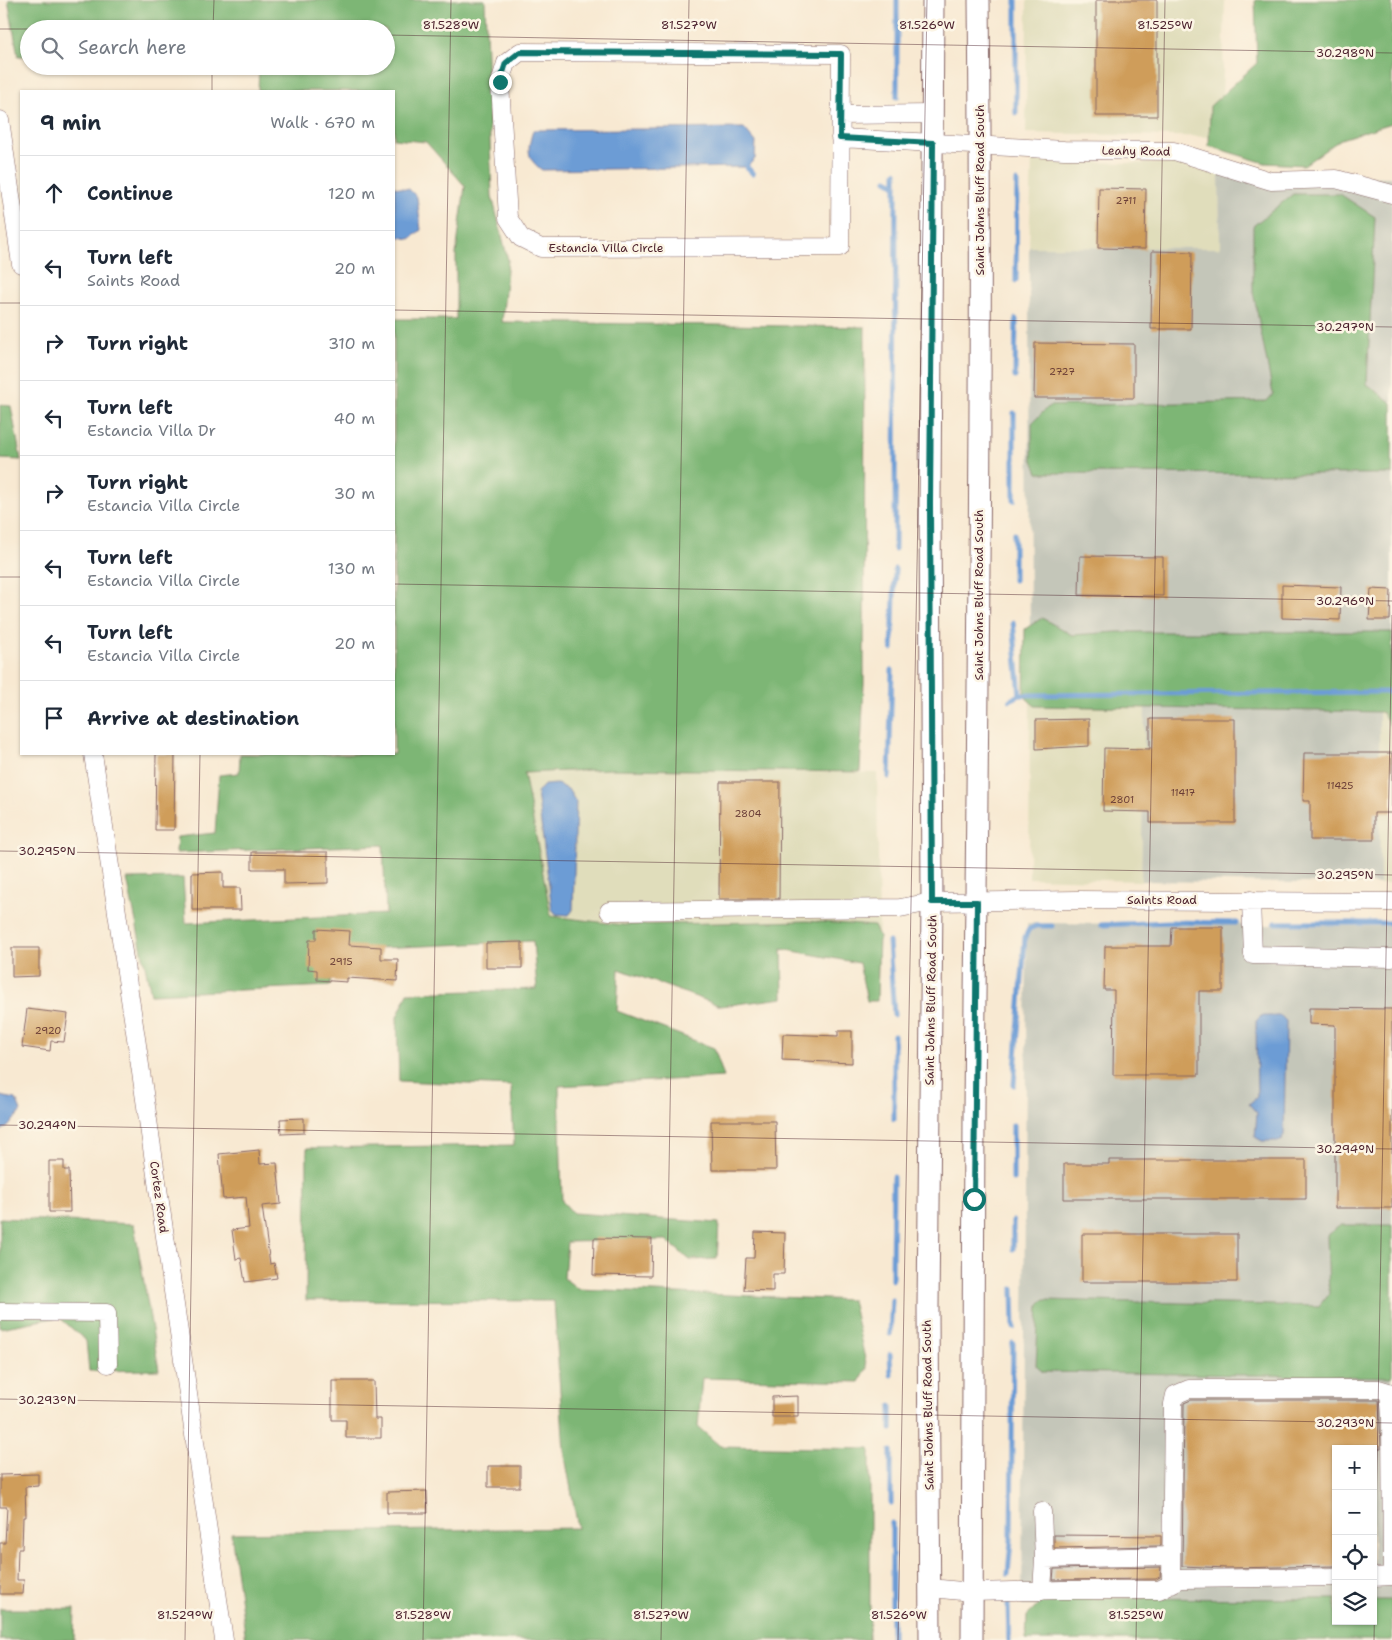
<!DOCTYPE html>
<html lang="en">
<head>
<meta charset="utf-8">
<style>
  :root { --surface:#fff; --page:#f2f2f3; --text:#1f2937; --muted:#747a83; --line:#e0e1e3 }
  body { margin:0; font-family:"Shantell Sans",sans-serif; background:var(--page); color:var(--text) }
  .controls { position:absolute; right:15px; bottom:15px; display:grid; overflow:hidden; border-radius:0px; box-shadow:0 1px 4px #0004 }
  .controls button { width:45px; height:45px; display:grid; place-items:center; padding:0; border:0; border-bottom:1px solid var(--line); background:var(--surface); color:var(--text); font:25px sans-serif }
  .stop { position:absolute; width:15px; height:15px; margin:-11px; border:4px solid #0f766e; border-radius:50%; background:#fff }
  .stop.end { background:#0f766e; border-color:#fff; box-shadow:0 1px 5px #0008 }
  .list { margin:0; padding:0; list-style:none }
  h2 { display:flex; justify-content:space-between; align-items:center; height:65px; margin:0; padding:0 20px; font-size:21px }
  h2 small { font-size:16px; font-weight:400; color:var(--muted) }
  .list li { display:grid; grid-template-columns:32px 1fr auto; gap:15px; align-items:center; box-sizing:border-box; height:75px; padding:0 20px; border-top:1px solid var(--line) }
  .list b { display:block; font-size:19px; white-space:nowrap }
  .list p { margin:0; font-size:16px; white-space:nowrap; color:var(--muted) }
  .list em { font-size:16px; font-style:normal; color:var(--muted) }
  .icon { flex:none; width:28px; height:28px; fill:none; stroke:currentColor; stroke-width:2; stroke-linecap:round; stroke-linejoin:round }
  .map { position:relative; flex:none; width:1392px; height:1640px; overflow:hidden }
  .search { position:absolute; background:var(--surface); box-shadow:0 1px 4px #0004; left:20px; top:20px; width:375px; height:55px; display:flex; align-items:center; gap:12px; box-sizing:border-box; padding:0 18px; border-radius:28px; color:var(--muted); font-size:19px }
  .panel { position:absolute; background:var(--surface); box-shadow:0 1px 4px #0004; left:20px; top:90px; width:375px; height:665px; border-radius:0px }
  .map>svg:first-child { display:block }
</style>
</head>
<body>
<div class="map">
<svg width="1392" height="1640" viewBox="0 0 1392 1640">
  <rect width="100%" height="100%" fill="#fcf5e5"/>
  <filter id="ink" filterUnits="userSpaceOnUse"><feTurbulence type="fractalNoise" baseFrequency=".02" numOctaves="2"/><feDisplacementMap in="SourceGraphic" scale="10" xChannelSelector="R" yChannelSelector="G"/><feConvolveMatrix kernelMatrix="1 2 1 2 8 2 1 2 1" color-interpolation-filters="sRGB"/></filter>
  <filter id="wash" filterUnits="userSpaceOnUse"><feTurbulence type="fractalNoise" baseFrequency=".0096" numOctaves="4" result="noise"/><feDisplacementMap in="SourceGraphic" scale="20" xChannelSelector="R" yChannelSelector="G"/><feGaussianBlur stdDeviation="1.12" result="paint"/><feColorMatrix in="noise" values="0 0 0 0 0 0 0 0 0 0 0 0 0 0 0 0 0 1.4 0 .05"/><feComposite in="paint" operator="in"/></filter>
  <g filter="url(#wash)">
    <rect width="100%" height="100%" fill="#f8e9d2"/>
    <path fill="#e0ddbb" d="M1027,0H1225L1221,137L1026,133Z
      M1032,161L1175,164L1219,175L1220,248L1029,247Z
      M1030,699L1145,701L1141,881L1029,878Z
      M1379,700H1392V884H1380Z
      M611,769L877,773L879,936L874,926L808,921L623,925L551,916L524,773Z"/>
    <path fill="#c4c6b9" d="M1219,175L1392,177V700H1379L1380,884L1141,881L1145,701L1030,699L1029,247L1220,248Z
      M1027,923L1392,926V1607H1373V1449H1336V1607L1022,1606Z"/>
    <path fill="#7db674" stroke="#646a50" d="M8,0H485L492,196L508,260L502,322L865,327L864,683L860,772L611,769L524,773L551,916L623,925L808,921L874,926L879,936L877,1001H867L859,963L782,949L783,998L721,1006L619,969L617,1011L714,1048L724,1077L559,1086L562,1201L573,1213L719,1223L717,1259L690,1260L666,1240L567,1242L564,1278L578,1289L852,1300L867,1368L859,1382L702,1378L698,1427L720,1446L870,1449V1621L868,1640H246L231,1533L578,1528L564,1451L554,1301L306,1300L307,1148L514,1145L511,1086L399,1081L397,1017L408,993L537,989L533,941L335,950L330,986L151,994L127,879L183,878L186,923L386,914L383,845L176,853L177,837L215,833L219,775L239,773L240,754H394V319H456V254L465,186L426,142L394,139V91H258L259,66H386V29H29V56H18Z
      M1255,0H1392V123L1341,139L1304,165L1265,163L1209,146L1210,106L1257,63Z
      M1293,194H1340L1375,217L1367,384L1392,403V474L1038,473L1032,458V423L1049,406L1267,401L1273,394L1253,291V226Z
      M0,405L11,406L21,460L0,459Z
      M1042,618L1072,635L1117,632H1392V729L1382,712L1035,706L1024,696L1025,629Z
      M0,1218L134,1224L159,1370L89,1371L86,1341L59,1317L0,1328Z
      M1341,1225H1392V1377L1043,1372L1036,1366L1039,1304L1043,1300L1319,1306L1329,1293L1327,1235Z
      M1046,1598L1336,1599V1621H1373V1600H1392V1640H1026L1027,1616Z
      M0,1609H75L74,1640H0Z"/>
    <path fill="#6c9cd5" stroke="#5b5e80" d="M744,128L756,142L755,159L747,167L542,170C525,158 528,148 533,130Z
      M394,187L409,189L417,197L421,230L410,239L394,236Z
      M557,784L568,789L576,802L573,910L569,915L556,914L552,909L537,793L544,785Z
      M1261,1016H1281L1286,1021L1284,1135L1281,1141H1262L1255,1137L1257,1113L1249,1104L1257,1097L1256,1021Z
      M0,1096L16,1099L21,1111L8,1127L0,1131Z"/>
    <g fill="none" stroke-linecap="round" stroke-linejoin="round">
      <path stroke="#6c9cd5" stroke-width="5" d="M1016,0V113
        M897,97V0
        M747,167L753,174
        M887,180L896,185
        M1016,281L1017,181
        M1015,377L1016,319
        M1014,500V413
        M895,549L896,172
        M1014,580V534
        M892,649L895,569
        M1020,695L1392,692
        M1010,700L1020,695L1013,622
        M889,777L892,670
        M1275,923H1392
        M1101,925L1169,922L1237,923
        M889,942L894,1015
        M894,1035V1119
        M1014,1085L1025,937L1029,929L1036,926H1052
        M1013,1179V1125
        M1013,1221V1249
        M892,1280L893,1177
        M1013,1289L1014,1328
        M890,1334L892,1300
        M890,1354L891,1375
        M891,1406V1429
        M891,1451V1503
        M1008,1574L1011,1540L1013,1343
        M1008,1604L1009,1640
        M892,1640V1523"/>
    </g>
    <g id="blocks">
      <path fill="#cf9d5a" d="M1096,0H1157V116H1096Z
        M1099,188L1146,189L1145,249L1098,248Z
        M1152,251L1192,252L1191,329H1151Z
        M1035,343L1134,344V398H1034Z
        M1080,556L1163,557V596L1079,595Z
        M1282,585L1341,587L1340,620L1282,618Z
        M1371,589L1391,590L1390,620H1369Z
        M1089,719V746L1036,749V720Z
        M1150,719H1235V823H1150V812L1103,811L1104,748L1150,749Z
        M1304,753H1392V813H1374V840H1310V801H1303Z
        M156,754H175L174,830H155Z
        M720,782H780L779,899H719Z
        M252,852H328V883L284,884V869H252Z
        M223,872V888H240L241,910H192V873Z
        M1172,927H1223V991H1199V1075H1113L1114,990H1104L1105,946H1171Z
        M316,929L350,931L349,945L381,947V959H398L397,981L347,978V982L317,980V970L308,969L309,940H316Z
        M522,942V968H486V943Z
        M12,948H39V976L12,977Z
        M1309,1008L1392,1009V1208H1335V1025L1309,1024Z
        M27,1009L68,1014L64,1042L51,1041L50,1051L22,1047Z
        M838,1031H852V1063L782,1060L783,1034L838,1036Z
        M304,1118V1133L281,1134L280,1119Z
        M711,1121H775L776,1170H712Z
        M259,1150L260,1164L277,1163L281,1204L262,1206L270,1264L274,1263L277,1278L245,1282L241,1258L236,1259L232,1230L249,1228L246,1197L223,1199L219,1154Z
        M1109,1160H1306V1199H1064V1164H1109Z
        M49,1161H64V1170H69L70,1212H49Z
        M755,1232L785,1233L784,1274H773V1291L744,1290L746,1258H754Z
        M1082,1234H1237V1282H1082Z
        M594,1238L652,1239L651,1276L593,1275Z
        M332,1381H374L375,1419H381V1438H346V1420H332Z
        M798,1396V1417H772V1397Z
        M1191,1400H1379L1381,1449H1336V1566L1226,1568L1182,1566L1184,1405V1403Z
        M488,1466H520V1487H488Z
        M38,1474V1486L25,1487L26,1517H23L22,1549H18L17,1580H24L23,1594H0V1543H5L7,1507H0V1475Z
        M427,1491L428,1513H387V1492Z
        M1054,1535L1161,1536V1546L1054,1548Z
        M1161,1567L1160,1577L1156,1579L1053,1580L1054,1569Z"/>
    </g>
  </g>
  <g filter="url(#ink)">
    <use href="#blocks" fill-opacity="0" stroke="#876665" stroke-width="1"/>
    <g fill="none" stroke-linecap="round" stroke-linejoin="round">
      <defs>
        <path id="minor" d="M520,52L841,54L840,247L541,248L521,238L508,218L500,83L506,63Z
          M840,115L933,114
          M0,120L21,264
          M840,138L1064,150L1174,151L1271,181L1336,179L1392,194
          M93,754L136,1038L224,1640
          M1251,900L1253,955L1392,958
          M609,911L900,908L932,902L1077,900L1392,902
          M0,1312L107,1313L108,1364
          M1044,1559L1171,1556
          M1373,1577L1392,1576
          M1171,1584L1173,1404L1175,1395L1189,1389H1379L1389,1392L1391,1415L1392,1576
          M930,1588L972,1592L1063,1590H1159L1181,1579L1336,1577
          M1042,1591L1044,1559L1042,1511"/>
        <path id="major" d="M930,1640L928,1308L932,902L930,504L933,0
          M972,1640C973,1464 973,1288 974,1113C977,742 983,371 979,0"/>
      </defs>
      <use href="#minor" stroke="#876665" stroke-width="19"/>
      <use href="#major" stroke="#876665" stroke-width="23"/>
      <use href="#minor" stroke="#fff" stroke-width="18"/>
      <use href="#major" stroke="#fff" stroke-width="21"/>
    </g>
  </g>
  <g fill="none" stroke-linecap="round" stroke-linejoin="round" filter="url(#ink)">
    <path stroke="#0f766e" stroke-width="6" d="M500,82L506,63L520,52L841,54L840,138L933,143L930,504L932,902H977L974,1199"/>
  </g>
  <path fill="none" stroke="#4a1f2b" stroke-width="1" stroke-opacity="0.45" d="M0,29H29M213,29L214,0M386,35L1392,53M212,91V66M0,303H21M394,310L1392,327M0,577H21M394,584L1392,601M0,851L1392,875M0,1125L1392,1149M0,1399L1392,1423M185,1640L200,754M423,1640L451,0M661,1640L689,0M898,1640L927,0M1136,1640L1165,0M1374,1640L1392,615"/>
  <g text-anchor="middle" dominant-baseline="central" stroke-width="5" stroke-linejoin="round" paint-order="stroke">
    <g font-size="10" fill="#6b3e37">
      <text x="1126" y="200">2711</text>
      <text x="1062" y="371">2727</text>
      <text x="1340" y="785">11425</text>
      <text x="1183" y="792">11417</text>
      <text x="1122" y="799">2801</text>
      <text x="748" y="813">2804</text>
      <text x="341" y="961">2915</text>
      <text x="48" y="1030">2920</text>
    </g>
    <g font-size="12" fill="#4a1f2b" stroke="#fcf5e5">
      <text transform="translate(1136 151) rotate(1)">Leahy Road</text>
      <text transform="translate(980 190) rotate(-90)">Saint Johns Bluff Road South</text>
      <text x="606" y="248">Estancia Villa Circle</text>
      <text transform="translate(979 595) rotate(-90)">Saint Johns Bluff Road South</text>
      <text x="1162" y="900">Saints Road</text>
      <text transform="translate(931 1000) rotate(-89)">Saint Johns Bluff Road South</text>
      <text transform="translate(159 1197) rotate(82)">Cortez Road</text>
      <text transform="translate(928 1405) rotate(-91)">Saint Johns Bluff Road South</text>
    </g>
  </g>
  <g font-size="12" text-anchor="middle" fill="#4a1f2b" stroke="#fcf5e5" stroke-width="5" stroke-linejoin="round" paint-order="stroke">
    <text x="451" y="29">81.528°W</text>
    <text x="689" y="29">81.527°W</text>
    <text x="927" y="29">81.526°W</text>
    <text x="1165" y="29">81.525°W</text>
    <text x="1345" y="57">30.298°N</text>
    <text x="1345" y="331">30.297°N</text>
    <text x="1345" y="605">30.296°N</text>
    <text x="47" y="855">30.295°N</text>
    <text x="1345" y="879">30.295°N</text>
    <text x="47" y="1129">30.294°N</text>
    <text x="1345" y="1153">30.294°N</text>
    <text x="47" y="1404">30.293°N</text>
    <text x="1345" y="1427">30.293°N</text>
    <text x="185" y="1619">81.529°W</text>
    <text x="423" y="1619">81.528°W</text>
    <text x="661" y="1619">81.527°W</text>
    <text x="899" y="1619">81.526°W</text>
    <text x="1136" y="1619">81.525°W</text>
  </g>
</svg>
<div class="controls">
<button>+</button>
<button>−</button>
<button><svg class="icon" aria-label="locate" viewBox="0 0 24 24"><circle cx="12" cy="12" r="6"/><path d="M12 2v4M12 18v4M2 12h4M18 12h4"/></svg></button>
<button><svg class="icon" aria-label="layers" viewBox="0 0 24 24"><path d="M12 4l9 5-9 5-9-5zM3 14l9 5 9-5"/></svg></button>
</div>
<div class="stop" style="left:974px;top:1199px"></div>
<div class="stop end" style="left:500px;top:82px"></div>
<div class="search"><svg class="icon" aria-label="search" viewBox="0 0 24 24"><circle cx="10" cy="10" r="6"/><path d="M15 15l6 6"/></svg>Search here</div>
<section class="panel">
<h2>9 min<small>Walk · 670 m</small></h2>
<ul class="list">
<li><svg class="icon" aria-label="ahead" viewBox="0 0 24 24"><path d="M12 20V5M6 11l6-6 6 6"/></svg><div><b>Continue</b></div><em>120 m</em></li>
<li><svg class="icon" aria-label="left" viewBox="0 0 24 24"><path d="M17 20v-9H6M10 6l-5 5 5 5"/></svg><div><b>Turn left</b><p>Saints Road</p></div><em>20 m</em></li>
<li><svg class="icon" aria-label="right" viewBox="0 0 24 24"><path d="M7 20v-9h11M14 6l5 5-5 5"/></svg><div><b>Turn right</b></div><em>310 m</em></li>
<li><svg class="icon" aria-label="left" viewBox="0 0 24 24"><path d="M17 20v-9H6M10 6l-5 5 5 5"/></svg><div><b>Turn left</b><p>Estancia Villa Dr</p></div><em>40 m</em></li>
<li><svg class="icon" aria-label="right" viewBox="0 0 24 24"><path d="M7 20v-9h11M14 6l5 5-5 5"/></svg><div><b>Turn right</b><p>Estancia Villa Circle</p></div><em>30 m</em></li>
<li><svg class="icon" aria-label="left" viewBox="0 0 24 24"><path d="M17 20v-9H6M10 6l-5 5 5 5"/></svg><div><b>Turn left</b><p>Estancia Villa Circle</p></div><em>130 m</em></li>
<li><svg class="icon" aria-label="left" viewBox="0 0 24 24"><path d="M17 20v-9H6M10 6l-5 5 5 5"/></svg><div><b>Turn left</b><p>Estancia Villa Circle</p></div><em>20 m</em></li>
<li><svg class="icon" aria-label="arrive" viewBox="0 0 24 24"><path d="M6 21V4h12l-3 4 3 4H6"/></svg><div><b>Arrive at destination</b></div></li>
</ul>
</section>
</div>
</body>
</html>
